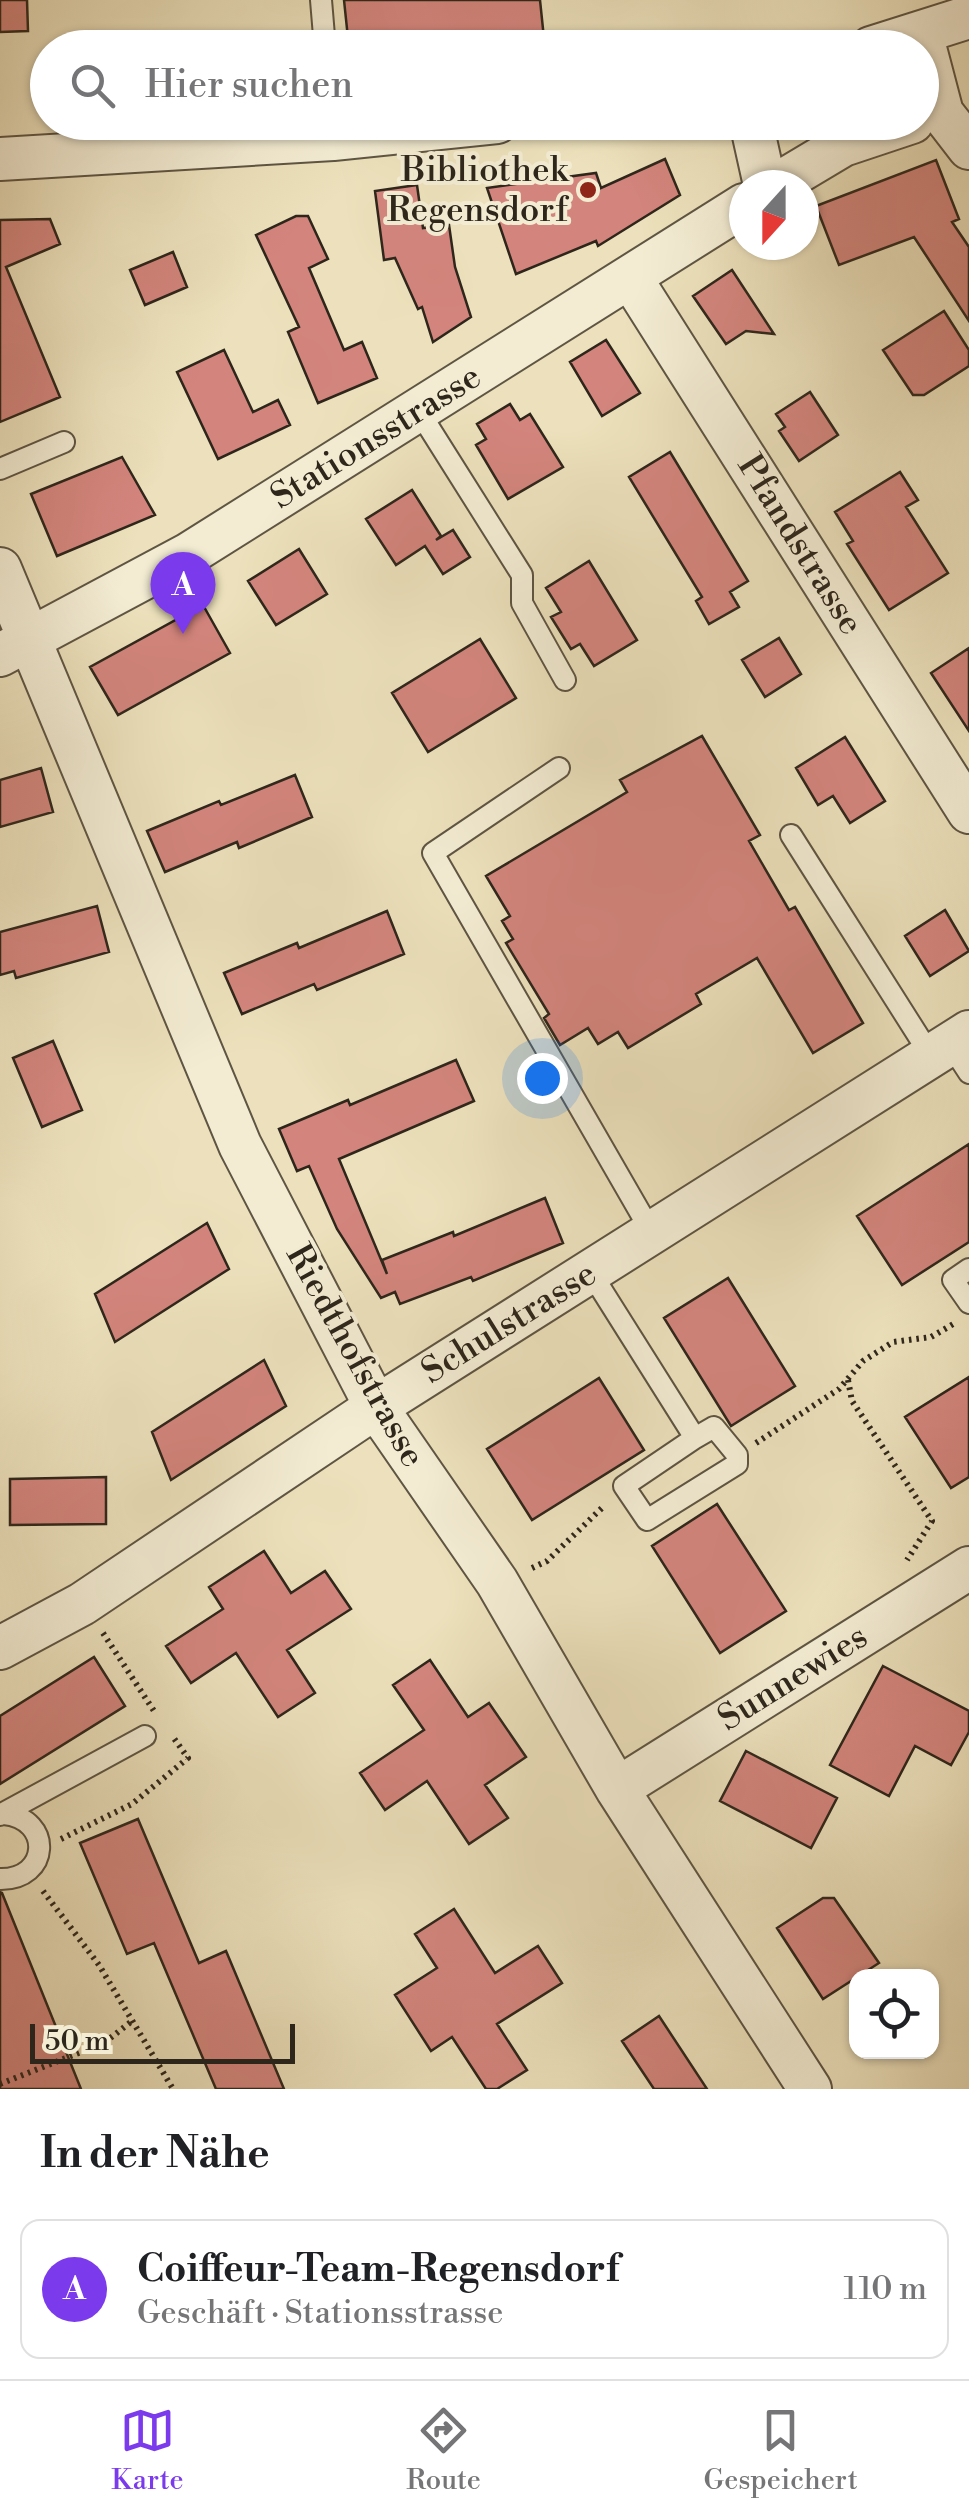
<!DOCTYPE html>
<html lang="de">
<head>
<meta charset="utf-8">
<style>
  :root { --surface:#fff; --page:#f6f6f6; --text:#202124; --muted:#757577; --line:#e0e0e0; --accent:#7c3aed }
  body { margin:0; font-family:"Libre Bodoni",serif; background:var(--page); color:var(--text) }
  .controls { position:absolute; right:30px; bottom:30px; display:grid; overflow:hidden; border-radius:20px; box-shadow:0 2px 8px #0004 }
  .controls button { width:90px; height:90px; display:grid; place-items:center; padding:0; border:0; border-bottom:2px solid var(--line); background:var(--surface); color:var(--text); font:50px sans-serif }
  .compass { position:absolute; left:729px; top:170px; width:90px; height:90px; border-radius:50%; background:var(--surface); box-shadow:0 2px 8px #0004; rotate:201deg }
  .scale { position:absolute; left:30px; bottom:25px; width:265px; box-sizing:border-box; padding-left:10px; border:5px solid #2e261b; border-top:0; font-size:28px; line-height:35px; white-space:nowrap; color:#2e261b; -webkit-text-stroke:8px #f3ecd3; paint-order:stroke }
  .you { position:absolute; left:542px; top:1078px; width:35px; height:35px; margin:-25px; border:8px solid #fff; border-radius:50%; background:#1a73e8; box-shadow:0 0 0 15px #1a73e833 }
  .badge { display:grid; place-items:center; width:65px; height:65px; border-radius:50%; background:var(--accent); color:#fff; font-size:32px; font-weight:700 }
  .pin { position:absolute; translate:-50% -82px; filter:drop-shadow(0 2px 5px #0008) }
  .pin::after { content:''; position:absolute; top:52px; width:35px; height:30px; background:inherit; clip-path:polygon(0 0,100% 0,50% 100%) }
  .list { margin:0; padding:0; list-style:none }
  h2 { display:flex; justify-content:space-between; align-items:center; height:130px; margin:0; padding:0 40px; font-size:42px }
  h2 small { font-size:32px; font-weight:400; color:var(--muted) }
  .list li { display:grid; grid-template-columns:65px 1fr auto; gap:30px; align-items:center; box-sizing:border-box; height:140px; margin:0 20px 20px; padding:0 20px; border:2px solid var(--line); border-radius:20px }
  .list b { display:block; font-size:38px; white-space:nowrap }
  .list p { margin:0; font-size:32px; white-space:nowrap; color:var(--muted) }
  .list em { font-size:32px; font-style:normal; color:var(--muted) }
  .icon { flex:none; width:55px; height:55px; fill:none; stroke:currentColor; stroke-width:2; stroke-linecap:round; stroke-linejoin:round }
  .map { position:relative; flex:none; width:969px; height:2089px; overflow:hidden }
  .search { position:absolute; background:var(--surface); box-shadow:0 2px 8px #0004; left:30px; right:30px; top:30px; height:110px; display:flex; align-items:center; gap:25px; box-sizing:border-box; padding:0 35px; border-radius:55px; color:var(--muted); font-size:38px }
  .sheet { height:290px; background:var(--surface) }
  nav { display:flex; justify-content:space-around; align-items:center; box-sizing:border-box; height:140px; border-top:2px solid var(--line); background:var(--surface); font-size:28px; color:var(--muted) }
  nav a { display:grid; justify-items:center; gap:5px }
  nav .on { color:var(--accent) }
  .map>svg:first-child { display:block }
</style>
</head>
<body>
<div class="map">
<svg width="969" height="2089" viewBox="0 0 969 2089">
  <rect width="100%" height="100%" fill="#ece1bc"/>
  <filter id="stains"><feTurbulence type="fractalNoise" baseFrequency=".002" numOctaves="4"/><feColorMatrix values="0 0 0 0 .2 0 0 0 0 .09 0 0 0 0 .02 0 0 0 .5 -.17"/></filter>
  <radialGradient id="worn" r=".72"><stop offset=".6" stop-color="#630" stop-opacity="0"/><stop offset="1" stop-color="#630" stop-opacity=".3"/></radialGradient>
  <path fill="#d3857d" stroke="#2e261b" stroke-width="2.5" d="M0,0H27L28,31L0,32Z
    M344,0H540L545,48H349Z
    M665,159L680,195L598,246L596,241L516,274L487,188L596,173L601,188Z
    M936,160L959,219L952,222L969,247V321L914,237L839,265L816,206Z
    M417,185L423,228L449,225L455,267L471,317L433,342L422,307L418,309L395,258L384,260L375,191Z
    M296,216H308L328,259L309,268L344,350L362,342L377,378L318,403L288,332L299,327L256,235Z
    M50,219L60,244L6,267L60,397L0,422V220Z
    M173,252L187,287L145,305L130,270Z
    M732,270L774,334L746,331L726,344L693,296Z
    M944,311L969,350V366L924,395H913L883,350Z
    M606,340L640,393L602,416L570,362Z
    M224,350L253,412L278,400L290,425L218,459L177,372Z
    M810,392L838,435L799,461L779,431L785,427L776,414Z
    M510,404L520,420L530,414L563,467L508,499L476,445L486,439L477,424Z
    M670,452L748,581L730,592L739,607L709,624L696,601L702,597L629,477Z
    M122,457L155,515L57,556L31,494Z
    M900,472L918,500L906,507L948,573L889,610L847,544L853,541L835,512Z
    M412,490L441,536L436,540L453,530L470,557L443,574L425,546L396,565L366,519Z
    M299,549L327,594L276,625L248,581Z
    M589,561L637,640L594,666L580,644L571,649L551,617L561,612L546,588Z
    M203,605L230,653L118,715L90,667Z
    M779,638L801,674L765,697L742,660Z
    M480,639L516,698L428,752L392,693Z
    M969,648V731L931,673Z
    M702,736L760,835L749,841L789,910L795,907L863,1023L813,1053L757,958L696,994L701,1004L628,1048L618,1032L598,1044L588,1028L560,1045L544,1018L549,1014L506,943L513,939L502,921L510,916L486,876L627,792L620,780Z
    M845,737L885,801L850,823L833,796L818,805L796,768Z
    M41,768L53,812L0,827V780Z
    M295,775L312,817L239,848L237,842L165,872L147,831L219,801L221,805Z
    M97,906L109,952L16,978L14,971L0,975V932Z
    M945,910L969,951L930,976L905,936Z
    M387,911L404,954L317,990L314,984L242,1014L224,973L297,943L299,948Z
    M53,1041L82,1110L42,1127L13,1058Z
    M456,1060L474,1101L339,1159L387,1274L382,1260L453,1232L454,1236L545,1198L563,1243L473,1281L471,1277L400,1304L395,1292L381,1298L337,1229L309,1166L297,1171L279,1129L348,1100L350,1105Z
    M969,1144V1242L902,1285L857,1216Z
    M207,1223L229,1269L115,1342L95,1294Z
    M728,1278L795,1386L731,1426L664,1318Z
    M264,1360L286,1406L171,1480L152,1432Z
    M969,1377V1477L951,1488L905,1417Z
    M599,1378L644,1450L532,1520L487,1449Z
    M106,1477V1524L10,1525V1479Z
    M717,1504L786,1611L720,1653L652,1546Z
    M264,1551L291,1593L325,1571L351,1609L287,1650L315,1693L278,1717L236,1653L191,1683L166,1646L223,1609L209,1587Z
    M94,1657L125,1706L0,1784V1716Z
    M430,1660L468,1717L489,1703L526,1757L485,1785L508,1818L469,1844L427,1781L385,1810L360,1773L424,1730L393,1685Z
    M883,1666L969,1711V1732L951,1765L915,1746L889,1796L830,1765Z
    M746,1751L837,1798L811,1848L720,1801Z
    M138,1819L199,1963L226,1951L284,2089H216L154,1943L127,1954L80,1843Z
    M0,1892L2,1893L81,2089H0Z
    M823,1898H834L879,1963L823,1999L777,1928Z
    M454,1909L495,1973L538,1946L562,1983L497,2024L527,2070L497,2089H486L452,2037L431,2051L395,1995L437,1968L415,1934Z
    M659,2016L707,2089H654L622,2041Z"/>
  <g fill="none" stroke-linecap="round" stroke-linejoin="round">
    <defs>
      <path id="lane" d="M321,0L325,48
        M418,410L522,575V603L565,680
        M0,469L64,442
        M559,768L433,853L652,1233
        M791,835L931,1056
        M950,1044L969,1073
        M969,1269L953,1280L969,1303
        M591,1273L695,1438L624,1486L647,1520L737,1464V1455L714,1427L695,1438
        M0,1815L145,1736
        M0,1879C50,1880 53,1819 4,1814"/>
      <path id="street" d="M921,33L942,113L969,148
        M871,48L969,17
        M751,122L765,185
        M0,159L333,139L497,122
        M776,185L843,145L912,122
        M630,277L969,812
        M0,569L240,1145L376,1407L497,1582L617,1789L810,2089
        M0,655L189,554L744,205
        M0,1648L82,1604L376,1407L969,1032
        M617,1789L969,1568"/>
    </defs>
    <use href="#lane" stroke="#5e5543" stroke-width="24"/>
    <use href="#street" stroke="#5e5543" stroke-width="46"/>
    <path stroke="#2e261b" stroke-width="6" stroke-dasharray="2.5 5" stroke-linecap="butt" d="M848,1380L852,1401L932,1521L907,1560
      M756,1443L839,1389L863,1361L893,1342L931,1337L955,1323
      M532,1568L547,1561L605,1505
      M103,1633L154,1711
      M61,1839L132,1804L188,1758L173,1737
      M43,1891L99,1965L173,2089
      M0,2084L104,2043L132,2021"/>
    <use href="#lane" stroke="#f3ecd3" stroke-width="20"/>
    <use href="#street" stroke="#f3ecd3" stroke-width="42"/>
  </g>
  <circle fill="#8f2418" stroke="#f3ecd3" stroke-width="4" cx="588" cy="190" r="10"/>
  <g text-anchor="middle" dominant-baseline="central" stroke-width="8" stroke-linejoin="round" paint-order="stroke">
    <g font-size="35" fill="#2e261b" stroke="#f3ecd3" text-anchor="end">
      <text x="568" y="170">Bibliothek<tspan x="568" dy="40">Regensdorf</tspan></text>
    </g>
    <g font-size="35" fill="#2e261b" stroke="#f3ecd3">
      <text transform="translate(376 437) rotate(-32)">Stationsstrasse</text>
      <text transform="translate(800 545) rotate(58)">Pfandstrasse</text>
      <text transform="translate(509 1323) rotate(-32)">Schulstrasse</text>
      <text transform="translate(355 1356) rotate(61)">Riedthofstrasse</text>
      <text transform="translate(793 1678) rotate(-32)">Sunnewies</text>
    </g>
  </g>
  <rect width="100%" height="100%" filter="url(#stains)"/>
  <rect width="100%" height="100%" fill="url(#worn)"/>
</svg>
<div class="controls">
<button><svg class="icon" aria-label="locate" viewBox="0 0 24 24"><circle cx="12" cy="12" r="6"/><path d="M12 2v4M12 18v4M2 12h4M18 12h4"/></svg></button>
</div>
<svg class="compass" viewBox="-18 -18 36 36"><path d="M0-13l5 13h-10z" fill="#e53935"/><path d="M0 13l5-13h-10z" fill="#757577"/></svg>
<div class="scale">50 m</div>
<div class="you"></div>
<div class="pin badge" style="left:183px;top:634px">A</div>
<div class="search"><svg class="icon" aria-label="search" viewBox="0 0 24 24"><circle cx="10" cy="10" r="6"/><path d="M15 15l6 6"/></svg>Hier suchen</div>
</div>
<section class="sheet">
<h2>In der Nähe<small></small></h2>
<ul class="list">
<li><span class="badge">A</span><div><b>Coiffeur-Team-Regensdorf</b><p>Geschäft · Stationsstrasse</p></div><em>110 m</em></li>
</ul>
</section>
<nav>
<a class="on"><svg class="icon" aria-label="map" viewBox="0 0 24 24"><path d="M3 6l6-2 6 2 6-2v14l-6 2-6-2-6 2zM9 4v14M15 6v14"/></svg>Karte</a>
<a><svg class="icon" aria-label="directions" viewBox="0 0 24 24"><path d="M12 3l9 9-9 9-9-9zM9 14v-3h6M13 9l2 2-2 2"/></svg>Route</a>
<a><svg class="icon" aria-label="saved" viewBox="0 0 24 24"><path d="M7 4h10v16l-5-4-5 4z"/></svg>Gespeichert</a>
</nav>
</body>
</html>
